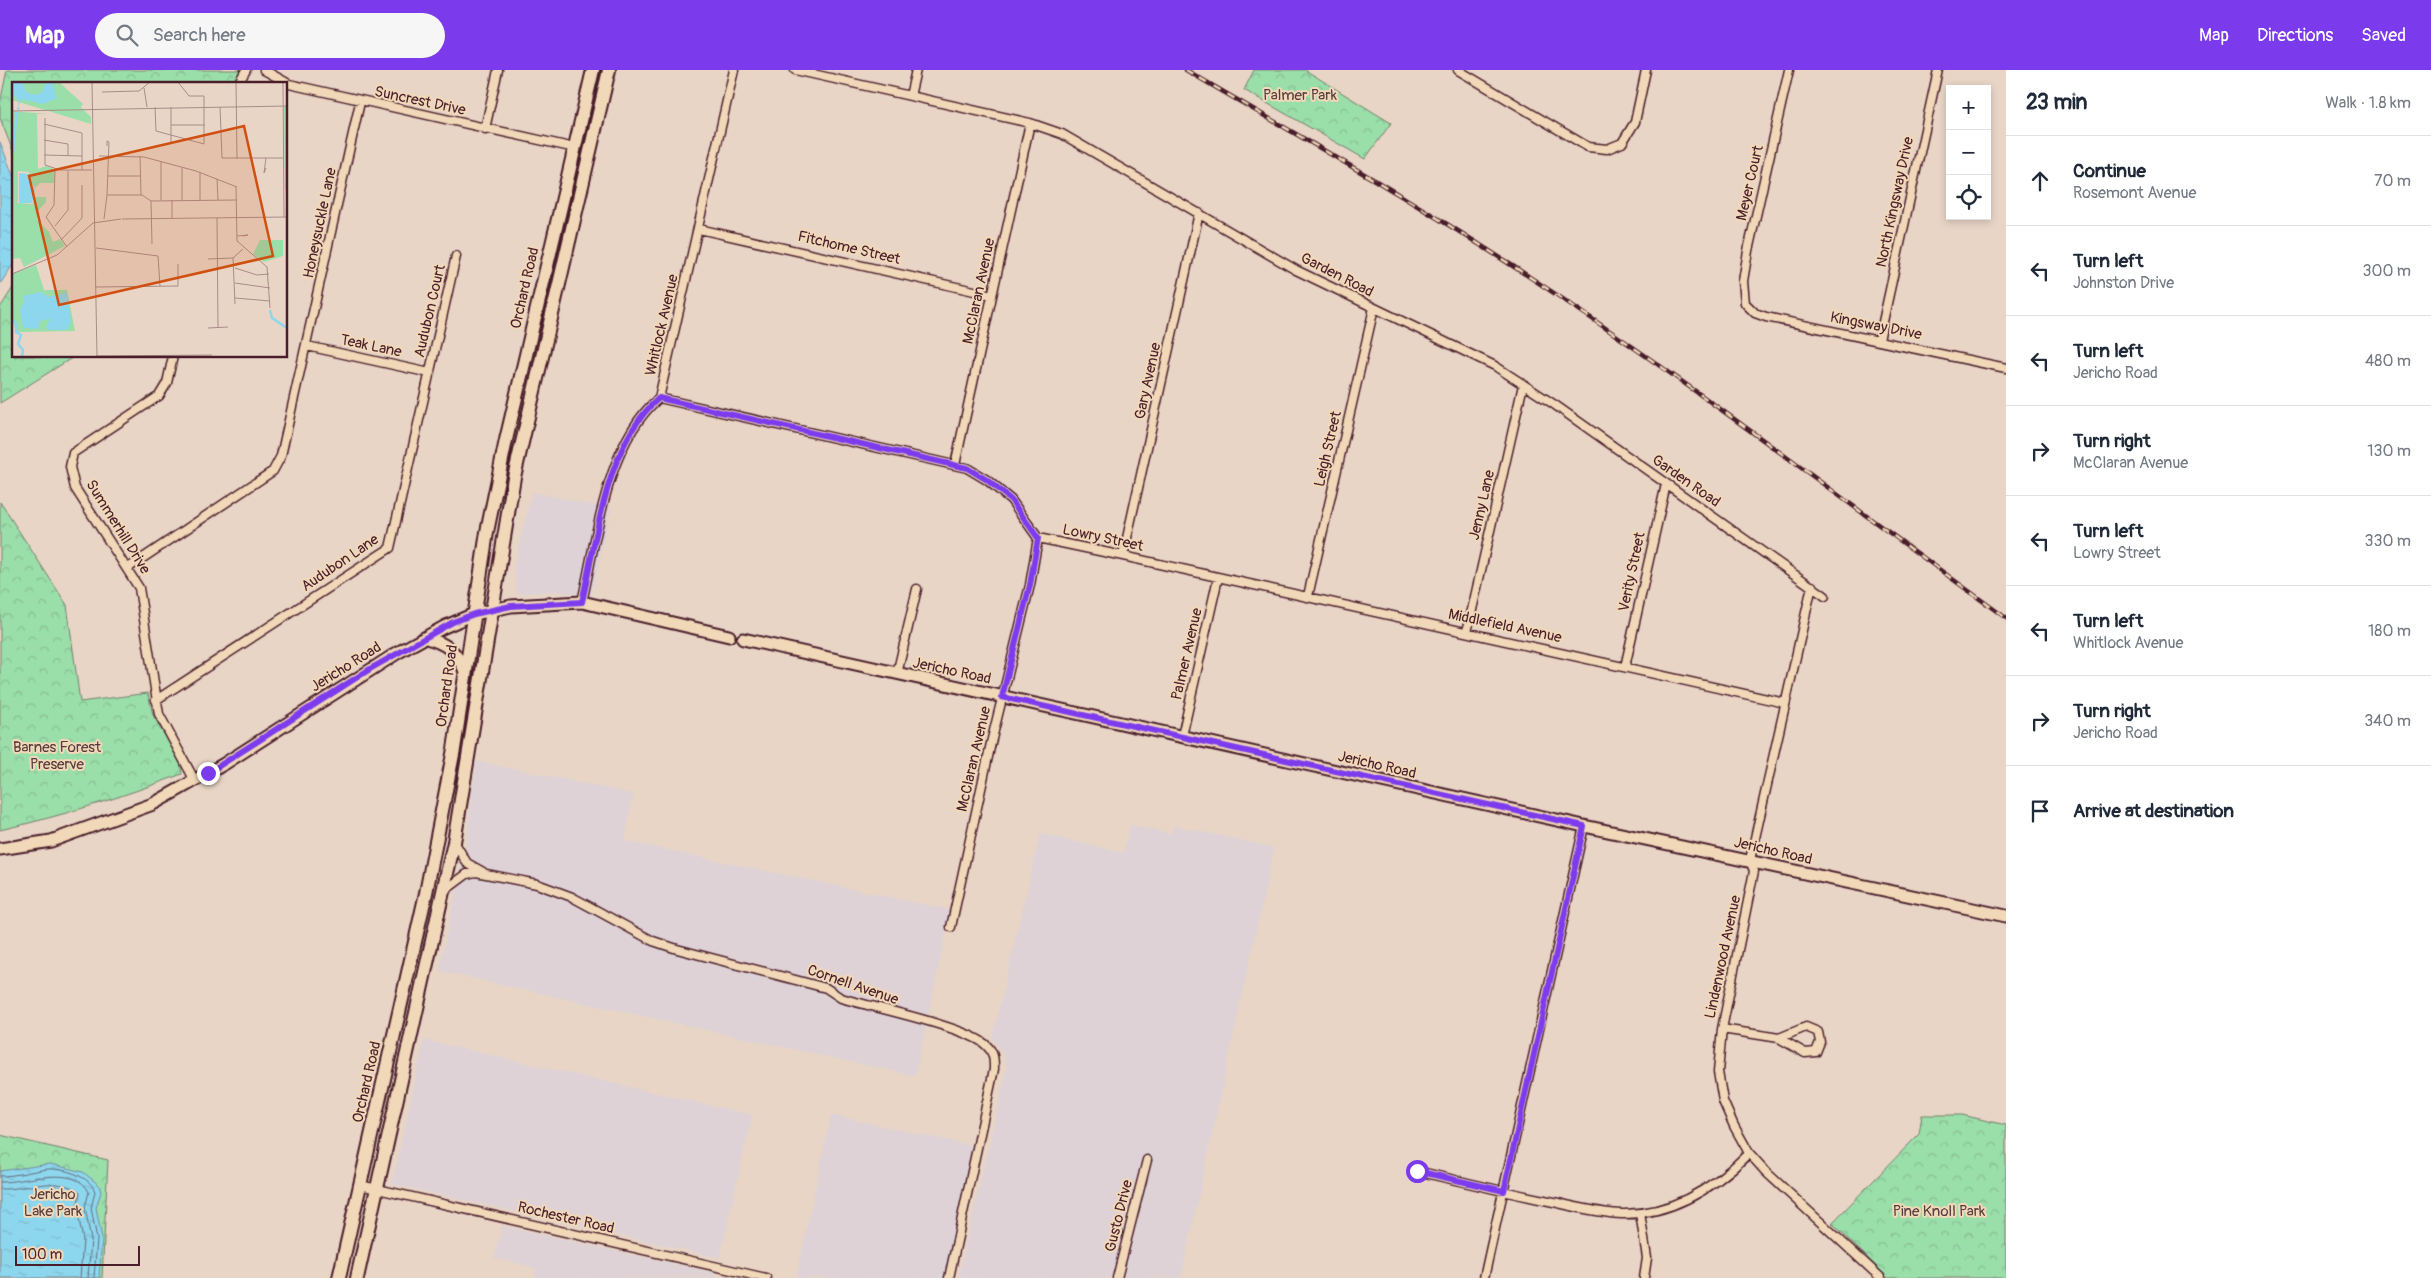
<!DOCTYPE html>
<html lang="en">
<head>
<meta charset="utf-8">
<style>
  :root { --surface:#fff; --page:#f6f6f7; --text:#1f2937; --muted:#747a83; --line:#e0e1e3; --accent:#7c3aed }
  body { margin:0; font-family:Pangolin,sans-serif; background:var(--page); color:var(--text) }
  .controls { position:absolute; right:15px; top:15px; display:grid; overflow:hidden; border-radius:0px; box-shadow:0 2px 8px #0003 }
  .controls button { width:45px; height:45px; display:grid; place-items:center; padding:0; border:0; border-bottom:1px solid var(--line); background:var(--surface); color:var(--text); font:25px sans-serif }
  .scale { position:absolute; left:15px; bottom:12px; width:125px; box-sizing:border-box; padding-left:5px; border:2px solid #4a1f2b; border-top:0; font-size:14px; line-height:18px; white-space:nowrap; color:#4a1f2b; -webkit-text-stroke:4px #f0d8b8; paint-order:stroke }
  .stop { position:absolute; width:15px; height:15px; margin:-11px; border:4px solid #7c3aed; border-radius:50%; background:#fff }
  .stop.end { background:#7c3aed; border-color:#fff; box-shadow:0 1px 5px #0008 }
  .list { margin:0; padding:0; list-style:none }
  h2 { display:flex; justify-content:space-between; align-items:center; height:65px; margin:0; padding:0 20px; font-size:21px }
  h2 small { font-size:16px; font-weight:400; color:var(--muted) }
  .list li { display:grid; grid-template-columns:32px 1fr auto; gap:15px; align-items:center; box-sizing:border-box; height:90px; padding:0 20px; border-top:1px solid var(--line) }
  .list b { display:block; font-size:19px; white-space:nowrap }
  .list p { margin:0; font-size:16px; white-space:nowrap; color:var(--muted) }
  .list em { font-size:16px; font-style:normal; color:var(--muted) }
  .icon { flex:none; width:28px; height:28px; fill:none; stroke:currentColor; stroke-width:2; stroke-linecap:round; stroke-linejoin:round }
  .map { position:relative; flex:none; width:2006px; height:1208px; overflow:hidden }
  header { display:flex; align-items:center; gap:30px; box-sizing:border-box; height:70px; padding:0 25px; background:var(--accent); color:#fff }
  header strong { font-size:24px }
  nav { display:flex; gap:28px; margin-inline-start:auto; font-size:18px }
  .search { width:350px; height:45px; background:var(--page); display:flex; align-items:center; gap:12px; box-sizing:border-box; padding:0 18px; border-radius:28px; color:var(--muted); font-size:19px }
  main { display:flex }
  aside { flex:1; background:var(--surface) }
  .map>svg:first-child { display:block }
</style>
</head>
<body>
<header>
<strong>Map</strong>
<div class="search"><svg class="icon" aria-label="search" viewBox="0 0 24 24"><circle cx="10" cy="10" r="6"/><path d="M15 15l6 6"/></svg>Search here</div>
<nav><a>Map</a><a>Directions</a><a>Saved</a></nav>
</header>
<main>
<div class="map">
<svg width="2006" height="1208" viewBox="0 0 2006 1208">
  <defs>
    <pattern id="park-crowns" width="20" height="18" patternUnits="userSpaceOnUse" patternTransform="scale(1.25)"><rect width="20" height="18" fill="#9adeaa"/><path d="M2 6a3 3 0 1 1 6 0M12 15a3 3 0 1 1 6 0" fill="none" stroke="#86be92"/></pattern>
    <pattern id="water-ripples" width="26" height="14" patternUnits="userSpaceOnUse" patternTransform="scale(1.25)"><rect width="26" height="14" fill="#8dd7ee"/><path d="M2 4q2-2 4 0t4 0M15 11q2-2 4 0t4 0" fill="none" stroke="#7bb8cc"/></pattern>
  </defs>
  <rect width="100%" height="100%" fill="#e8d5c6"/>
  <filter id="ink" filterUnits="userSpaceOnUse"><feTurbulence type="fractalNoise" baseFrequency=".02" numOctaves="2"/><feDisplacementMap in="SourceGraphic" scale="10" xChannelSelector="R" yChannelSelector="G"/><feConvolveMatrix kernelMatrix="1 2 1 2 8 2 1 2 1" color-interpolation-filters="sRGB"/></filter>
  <g filter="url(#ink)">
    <path fill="#ded2d6" d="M532,422L611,439L591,526L556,521L517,524L514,496Z
      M476,691L633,724L625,771L951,840L915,1006L439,901L466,772Z
      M1130,755L1170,764L1173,755L1274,778L1181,1208H958L1007,997L1002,982L992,969L1040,764L1124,783Z
      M424,970L752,1045L720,1188L392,1114Z
      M831,1045L974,1076L946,1208H796Z
      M502,1156L716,1203L715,1208H534L536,1198L494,1188Z"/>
    <path fill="url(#park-crowns)" stroke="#727e6a" d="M7,0H240L233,14H14V84L0,48V33Z
      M1254,0H1305L1391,53L1365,89L1244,20Z
      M14,216V286H75L0,333V238Z
      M0,432L67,535L80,632L148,623L153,645L180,691L182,704C122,727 62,746 0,760Z
      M1922,1045H1962L2006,1055V1208H1888L1832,1153L1919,1064Z
      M0,1065L108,1090L102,1208H0Z"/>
    <path fill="url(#water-ripples)" stroke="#728da0" d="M0,72L14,108V193L0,214Z
      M50,1094L83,1102L99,1115L101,1122L96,1138L102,1169L99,1208H0V1101Z"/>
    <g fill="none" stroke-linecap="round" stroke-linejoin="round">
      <path stroke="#656979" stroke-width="1" d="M0,1106C16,1106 32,1101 48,1099C63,1098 91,1106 95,1122L91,1138L97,1169L94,1208
        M0,1112C23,1113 76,1093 89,1122L85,1137L91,1170L88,1208
        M0,1119C27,1120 55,1105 80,1122L77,1139L83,1170L80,1208"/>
      <defs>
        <path id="minor" d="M264,0L289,14L575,78
          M795,0L1030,53L1062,64L1296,200L1495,296L1555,335L1825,526
          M1458,0L1588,77L1607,79L1622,73L1635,52L1646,0
          M1789,0L1748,181L1743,211L1745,233L1755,243L1766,247L2006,298
          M238,14L246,0
          M910,26L916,0
          M485,59L498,0
          M699,159L992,225
          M1879,270L1938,0
          M307,276L430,303
          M173,286L167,313L159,326L73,383L70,397L75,418L139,518L159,644L195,711
          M659,328L967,398L987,410L1011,430L1038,468L1123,486L1785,633
          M955,395L1030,53
          M1123,486L1199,143
          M128,498L273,401L281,386L360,32
          M1812,516L1750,790L1754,801L1722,959L1718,1002L1723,1031L1734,1056L1749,1083L1766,1102L1881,1208
          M1308,526L1374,238
          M582,532C597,467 606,373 659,328L734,0
          M1467,562L1523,315
          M1625,597L1666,414
          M897,604L917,519
          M156,630L390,478L456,186
          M1182,666L1218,508
          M455,773L467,793L483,802
          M444,821L467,804L476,802L537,814L572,827L653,871L677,879L826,918L841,928C871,937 967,957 986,975C994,982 994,989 994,999L949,1208
          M951,857L991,673L1030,515L1038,468
          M1722,959L1779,968L1805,983L1816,982L1820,972L1818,962L1806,957L1779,968
          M1417,1101C1459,1111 1501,1121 1544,1130C1569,1135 1596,1143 1622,1144C1672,1145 1716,1116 1749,1083
          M360,1115L766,1208
          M1640,1143L1647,1188L1644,1208
          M1117,1208L1147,1090
          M1484,1208L1584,756"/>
        <path id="secondary" d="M426,568C446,573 456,581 465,601
          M743,569L1584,756L2006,846
          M0,779L51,771L153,734L224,694L397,583L444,557L474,544L511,536L582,532L729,566"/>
        <path id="primary" d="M339,1208L426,823L454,679L487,462L506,370L593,0
          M357,1208L454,772L514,407L609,0"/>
      </defs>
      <use href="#minor" stroke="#4a1f2b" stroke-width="11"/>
      <use href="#secondary" stroke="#4a1f2b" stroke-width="15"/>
      <use href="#primary" stroke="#4a1f2b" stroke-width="16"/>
      <use href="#minor" stroke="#f0d8b8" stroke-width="8"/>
      <use href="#secondary" stroke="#f0d8b8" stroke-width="11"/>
      <use href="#primary" stroke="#f0d8b8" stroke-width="12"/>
      <defs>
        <path id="rail" d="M1186,0C1293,63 1401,123 1505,191C1677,302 1840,428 2006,548"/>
      </defs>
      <use href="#rail" stroke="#4a1f2b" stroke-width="4.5"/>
      <use href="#rail" stroke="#f0d8b8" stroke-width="2.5" stroke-dasharray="8" stroke-linecap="butt"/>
    </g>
  </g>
  <g fill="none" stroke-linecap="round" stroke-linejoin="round" filter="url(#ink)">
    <path stroke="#7c3aed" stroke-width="6" d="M208,703L370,599L453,552L474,544L511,536L582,532C597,467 606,373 659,328L967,398L987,410L1011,430L1038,468L1030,515L1002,627L1584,756L1504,1121L1417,1101"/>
  </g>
  <g text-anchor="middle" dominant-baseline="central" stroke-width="4" stroke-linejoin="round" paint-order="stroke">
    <g font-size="15" fill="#563c3e" stroke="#f0d8b8">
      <text x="1300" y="25">Palmer Park</text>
      <text x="57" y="677">Barnes Forest<tspan x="57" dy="17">Preserve</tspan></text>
      <text x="53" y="1124">Jericho<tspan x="53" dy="17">Lake Park</tspan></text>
      <text x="1939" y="1141">Pine Knoll Park</text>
    </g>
    <g font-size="15" fill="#4a1f2b" stroke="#f0d8b8">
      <text transform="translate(420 31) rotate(12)">Suncrest Drive</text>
      <text transform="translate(1750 113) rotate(-77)">Meyer Court</text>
      <text transform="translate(1895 132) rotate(-78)">North Kingsway Drive</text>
      <text transform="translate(320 153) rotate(-78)">Honeysuckle Lane</text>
      <text transform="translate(849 178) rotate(13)">Fitchome Street</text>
      <text transform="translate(1337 205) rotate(27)">Garden Road</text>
      <text transform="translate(525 218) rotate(-77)">Orchard Road</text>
      <text transform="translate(979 221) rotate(-78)">McClaran Avenue</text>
      <text transform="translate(430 241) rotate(-77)">Audubon Court</text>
      <text transform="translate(662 255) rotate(-77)">Whitlock Avenue</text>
      <text transform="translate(1876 256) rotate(11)">Kingsway Drive</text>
      <text transform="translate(371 276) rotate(12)">Teak Lane</text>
      <text transform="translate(1148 311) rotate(-78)">Gary Avenue</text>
      <text transform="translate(1328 379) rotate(-77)">Leigh Street</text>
      <text transform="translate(1686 411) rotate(35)">Garden Road</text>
      <text transform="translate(1482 435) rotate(-77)">Jenny Lane</text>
      <text transform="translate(118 457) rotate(58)">Summerhill Drive</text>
      <text transform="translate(1103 468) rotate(12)">Lowry Street</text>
      <text transform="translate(340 493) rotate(-34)">Audubon Lane</text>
      <text transform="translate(1632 502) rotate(-78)">Verity Street</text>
      <text transform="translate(1505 556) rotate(12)">Middlefield Avenue</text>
      <text transform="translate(1187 584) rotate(-77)">Palmer Avenue</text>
      <text transform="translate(346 597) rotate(-32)">Jericho Road</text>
      <text transform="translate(952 601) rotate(12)">Jericho Road</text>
      <text transform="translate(447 616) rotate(-82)">Orchard Road</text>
      <text transform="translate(974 689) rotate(-77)">McClaran Avenue</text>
      <text transform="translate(1377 695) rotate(13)">Jericho Road</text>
      <text transform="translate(1773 781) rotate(13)">Jericho Road</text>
      <text transform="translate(1723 887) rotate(-78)">Lindenwood Avenue</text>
      <text transform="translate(853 915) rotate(19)">Cornell Avenue</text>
      <text transform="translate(367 1012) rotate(-77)">Orchard Road</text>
      <text transform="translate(1119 1146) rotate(-76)">Gusto Drive</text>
      <text transform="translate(566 1148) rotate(13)">Rochester Road</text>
    </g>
  </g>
  <g transform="translate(12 12)">
    <rect width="275" height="275" fill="#e8d5c6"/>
    <path d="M272,25H275V109L273,108Z" fill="#9adeaa"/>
    <path d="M42,0H47L71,22L68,26Z" fill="#9adeaa"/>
    <path d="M0,0H42L79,35V42L0,18ZM0,29L35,32H25L26,87L34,84L42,87V101H28L23,106L18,99L17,90L6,89V121L20,122L24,115H34V120L25,130V138L37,150L41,160L48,157L53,164L12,185L8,176L0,177ZM248,158H271V174L252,180L241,172ZM24,183L32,208H55L63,249L4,250L0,237V192Z" fill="#9adeaa"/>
    <path d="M0,0H11L14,10L23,13L29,11L34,1L40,0L45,16L31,22L10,17L6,24L8,27L5,28L7,18L0,12ZM7,91L17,92V99L23,108L20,121H7ZM29,210L36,215L55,211L59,241L54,248H37L34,245L38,237L28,239L27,247L11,246L8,227L13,219L11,214Z" fill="#8dd7ee"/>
    <path fill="none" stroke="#8dd7ee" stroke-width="2.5" d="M0,79L5,30M258,228L260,236L275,246M0,238L4,241V250L9,253L6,262L11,268L10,275"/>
    <path fill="none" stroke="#a98c88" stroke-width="1" d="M80,0L85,275M224,0L225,77M271,0L272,135M132,6L135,25M90,10L127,9L138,0M143,25L144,49L192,62V14H177L166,0M159,25V60M208,25L210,76H272M0,29L275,24M33,36V83L48,88H80M32,42L70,51V88M159,43H193M32,58L56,62V74M32,73L70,74M87,74L132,75L184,89L225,105M128,74L129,113M254,76L252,91L254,86M149,80V118M170,86V118M43,87L42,123L34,135L55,165M188,90V118M96,94H129M205,97L206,118M224,105L225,159L255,185L258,226M95,113H130L139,119L224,118M160,118V136M139,119L140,162M205,136L206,246M92,137L95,113L97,60L95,59V64M110,137L275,135M43,144L56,128V89M225,154L236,153L231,154M49,158L70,136V103M84,166L146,174L148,204M221,176L223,222M196,177L221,176L231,167M223,186L245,193L257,192M0,192L45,173L81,141L109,137M223,201L258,206M83,205L166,204V182M223,216L258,219M196,246L216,245M84,274L200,273"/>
    <path fill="#d05011" fill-opacity="0.15" stroke="#d05011" stroke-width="2.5" d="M232,44L261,174L47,223L17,94Z"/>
    <rect width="275" height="275" fill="none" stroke="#4a1f2b" stroke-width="2.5"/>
  </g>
</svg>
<div class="controls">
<button>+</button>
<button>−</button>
<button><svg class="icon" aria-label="locate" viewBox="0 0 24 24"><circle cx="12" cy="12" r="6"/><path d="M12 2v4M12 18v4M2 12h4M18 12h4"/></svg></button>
</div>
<div class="scale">100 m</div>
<div class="stop" style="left:1417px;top:1101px"></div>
<div class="stop end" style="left:208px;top:703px"></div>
</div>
<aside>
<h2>23 min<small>Walk · 1.8 km</small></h2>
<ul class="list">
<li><svg class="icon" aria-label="ahead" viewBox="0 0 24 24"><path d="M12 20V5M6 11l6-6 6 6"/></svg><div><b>Continue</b><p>Rosemont Avenue</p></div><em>70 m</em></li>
<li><svg class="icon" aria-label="left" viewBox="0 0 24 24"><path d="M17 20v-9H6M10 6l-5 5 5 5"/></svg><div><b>Turn left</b><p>Johnston Drive</p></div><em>300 m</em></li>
<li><svg class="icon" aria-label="left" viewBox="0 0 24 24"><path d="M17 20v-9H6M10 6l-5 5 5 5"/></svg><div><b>Turn left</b><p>Jericho Road</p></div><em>480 m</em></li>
<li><svg class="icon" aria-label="right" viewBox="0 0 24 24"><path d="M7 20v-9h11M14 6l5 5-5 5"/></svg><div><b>Turn right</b><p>McClaran Avenue</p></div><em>130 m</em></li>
<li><svg class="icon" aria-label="left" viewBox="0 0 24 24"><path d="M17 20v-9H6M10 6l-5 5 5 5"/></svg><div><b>Turn left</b><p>Lowry Street</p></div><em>330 m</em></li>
<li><svg class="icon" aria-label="left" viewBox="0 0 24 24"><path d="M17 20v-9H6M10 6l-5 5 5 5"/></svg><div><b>Turn left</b><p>Whitlock Avenue</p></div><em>180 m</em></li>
<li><svg class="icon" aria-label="right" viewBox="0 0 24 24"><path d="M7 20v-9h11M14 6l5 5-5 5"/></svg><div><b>Turn right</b><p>Jericho Road</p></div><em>340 m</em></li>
<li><svg class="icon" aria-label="arrive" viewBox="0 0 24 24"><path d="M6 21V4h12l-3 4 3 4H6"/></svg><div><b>Arrive at destination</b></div></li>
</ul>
</aside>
</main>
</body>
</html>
